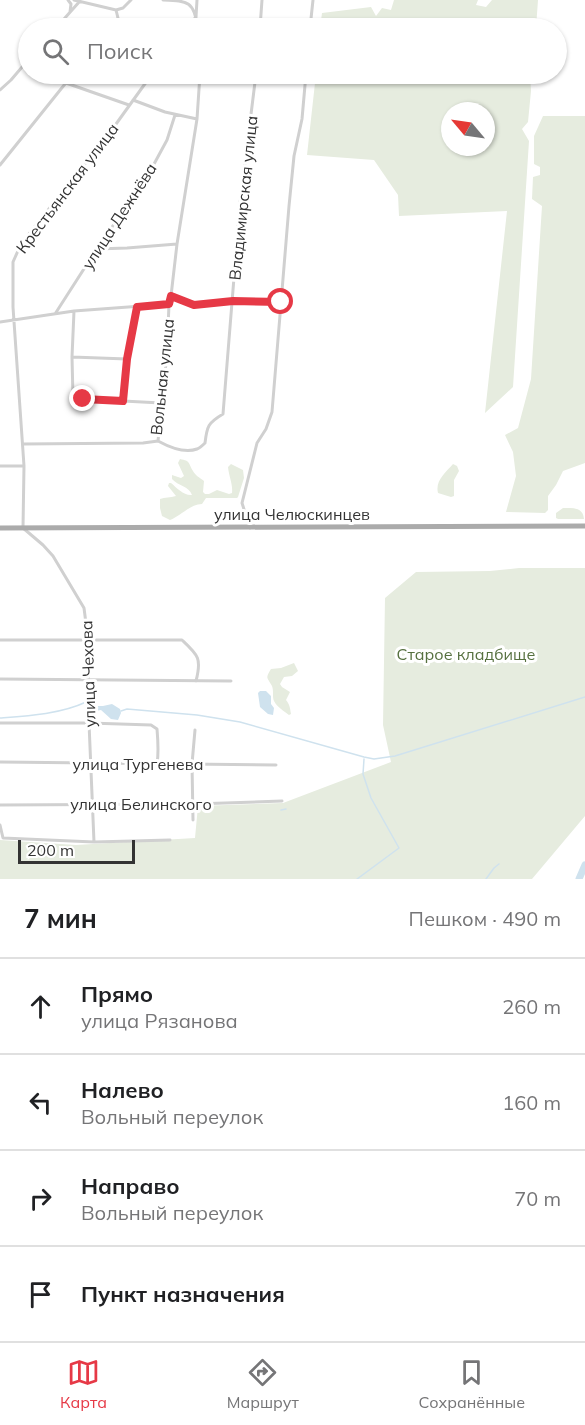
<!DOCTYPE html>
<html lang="ru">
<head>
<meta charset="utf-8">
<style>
  :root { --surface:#fff; --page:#f6f6f6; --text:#202124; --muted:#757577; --line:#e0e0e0; --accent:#e63946 }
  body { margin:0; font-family:Mulish,sans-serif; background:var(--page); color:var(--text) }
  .compass { position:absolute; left:441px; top:102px; width:54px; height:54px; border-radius:50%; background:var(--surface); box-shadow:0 2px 4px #0004; rotate:299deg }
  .scale { position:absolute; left:18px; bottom:15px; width:117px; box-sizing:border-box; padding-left:6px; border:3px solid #333; border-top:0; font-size:16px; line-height:21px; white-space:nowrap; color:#333; -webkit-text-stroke:4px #fff; paint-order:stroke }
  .stop { position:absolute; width:18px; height:18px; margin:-14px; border:4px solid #e63946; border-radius:50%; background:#fff }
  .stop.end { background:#e63946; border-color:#fff; box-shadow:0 2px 6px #0008 }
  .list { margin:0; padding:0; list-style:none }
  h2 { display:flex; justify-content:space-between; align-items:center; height:78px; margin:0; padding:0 24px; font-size:26px }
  h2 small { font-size:20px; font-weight:400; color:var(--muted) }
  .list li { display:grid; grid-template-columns:39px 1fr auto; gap:18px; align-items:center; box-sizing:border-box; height:96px; padding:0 24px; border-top:2px solid var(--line) }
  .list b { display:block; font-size:22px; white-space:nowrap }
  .list p { margin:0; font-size:20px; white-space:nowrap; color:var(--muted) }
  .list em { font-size:20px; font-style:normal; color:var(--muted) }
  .icon { flex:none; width:33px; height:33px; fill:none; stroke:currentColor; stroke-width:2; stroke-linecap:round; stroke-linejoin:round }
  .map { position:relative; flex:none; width:585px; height:879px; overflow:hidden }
  .search { position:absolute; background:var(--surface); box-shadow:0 2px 4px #0004; left:18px; right:18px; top:18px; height:66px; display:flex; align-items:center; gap:15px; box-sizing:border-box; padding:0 21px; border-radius:33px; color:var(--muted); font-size:22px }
  .sheet { height:462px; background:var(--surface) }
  nav { display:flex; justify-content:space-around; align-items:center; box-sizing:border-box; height:84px; border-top:2px solid var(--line); background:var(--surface); font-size:16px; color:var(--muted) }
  nav a { display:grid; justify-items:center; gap:3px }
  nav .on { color:var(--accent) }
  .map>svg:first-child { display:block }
</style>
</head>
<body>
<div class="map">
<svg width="585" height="879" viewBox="0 0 585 879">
  <rect width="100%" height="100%" fill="#fff"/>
  <path fill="#e6ecdf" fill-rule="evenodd" d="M394,0H478L476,5L486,7L492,0H538L536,28H320L322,13L371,7L376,16L382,8L391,10Z
    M316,74H530L531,91L528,122L522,129L529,141L513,387L485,413L507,211L399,216L398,195L374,160L307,155ZM450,111H486V147H450Z
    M543,116H585V463L563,471L556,485L548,496V510L545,513L506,512L516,476L513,452L505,435L518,428L531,379L542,206L532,199L533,177L540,175V167L534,164V136Z
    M180,459C191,461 188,463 193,471C195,475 200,478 204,481L203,492L205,494H209L217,490L229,494L232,493C233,484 229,477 228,467L231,464L243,470L244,478L238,497L237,498H206L202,504C190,504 181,516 170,520L162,516L160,508V499C165,497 170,498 176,496L168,486L169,483H171C177,488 184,496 192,495C189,486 178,486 172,479V475L181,478L184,476L178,463Z
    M453,464L457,466L459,471L454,480V496L451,497L438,493C435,481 445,473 453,464Z
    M563,508C573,508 583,507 584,519H558L556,518V513Z
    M368,515V520L366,522H313V516Z
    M519,568H585V816L532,879H0V840L76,845L195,838L198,806L283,803L391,762L383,725L385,598L416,572L490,571Z
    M294,663L298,671L292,676L284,677L280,684L282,687L290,692L286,700C290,705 290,708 291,714L289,715C284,711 277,707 274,701C272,697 274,691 272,686C267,677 265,679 271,669L281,668Z"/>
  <path fill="#cfe2ee" d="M260,691H266L271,696V704L274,708L273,715L268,714L260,707L258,693Z
    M112,704L120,709L121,713L118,720L111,719L101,710L96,711L95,708L97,706H103Z"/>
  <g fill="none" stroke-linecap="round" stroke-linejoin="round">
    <path stroke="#cfe2ee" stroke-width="1.5" d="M121,711L127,709L197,715L240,722L364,757L374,759L395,756L585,697
      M0,718C27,716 61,714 86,702L95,707
      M281,810L286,809
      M357,879L399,848L371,798L363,774L364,759
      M486,879L494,868L499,864"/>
    <path stroke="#cfe2ee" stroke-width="7" d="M579,879L585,865"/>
    <path stroke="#d0d0d0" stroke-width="3" d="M68,0L71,4L70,12
      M74,0L116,10
      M163,0C188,1 194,1 198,28
      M56,28L80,1
      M109,28L118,18L116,10L123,8L131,0
      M186,28L196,17L197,0
      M260,28L262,0
      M310,28L313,0
      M66,83L129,105
      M0,90L11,80L28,60
      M133,100L165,112L197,119
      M0,165L73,74
      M96,249L127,248L177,244
      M171,296L194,305L233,301L281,302
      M74,311L72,357L127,359
      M55,314L98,247L147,177L167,140L175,115
      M0,322L74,311L169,304
      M72,357L73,398L123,401L127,359L137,307
      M123,401L161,403
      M158,441C169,447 184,454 197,449C200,448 203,445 205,443C207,426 208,423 223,414L240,203L256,74
      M23,444L143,443L158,441L167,353L169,304L171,296L177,244L197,119L200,74
      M0,466H24
      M250,528L242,503L257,443L266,429L272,412L289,206L294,156L302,119L306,74
      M0,640H182C198,655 202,658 196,681
      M0,679L231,681
      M0,723H89L151,725L157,729C158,741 159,752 157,764
      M0,762L276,765
      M0,805L194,804L282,801
      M193,820L192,764L195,730
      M0,825L3,838L94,842L170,840
      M94,842L89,723L88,639L84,608L53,556L43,545L23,528L24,466L13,307V262L21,244L111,131L152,74"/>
    <path stroke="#ababab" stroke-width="5" d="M0,528L585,526"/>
  </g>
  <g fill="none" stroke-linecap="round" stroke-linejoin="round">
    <path stroke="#e63946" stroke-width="8" d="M83,399L123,401L127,359L137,307L169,304L171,296L194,305L233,301L281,302"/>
  </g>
  <g text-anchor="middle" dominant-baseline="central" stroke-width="6" stroke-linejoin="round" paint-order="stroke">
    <g font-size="16" fill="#333" stroke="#fff">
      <text transform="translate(67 188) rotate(-53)">Крестьянская улица</text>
      <text transform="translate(243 198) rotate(-84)">Владимирская улица</text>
      <text transform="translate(119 216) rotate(-57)">улица Дежнёва</text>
      <text transform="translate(162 377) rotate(-84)">Вольная улица</text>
      <text x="292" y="514">улица Челюскинцев</text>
      <text transform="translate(88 674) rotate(-92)">улица Чехова</text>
      <text x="138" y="764">улица Тургенева</text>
      <text x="141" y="804">улица Белинского</text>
    </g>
    <g font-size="16" fill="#56703f" stroke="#fff">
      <text x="466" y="654">Старое кладбище</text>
    </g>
  </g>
</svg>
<svg class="compass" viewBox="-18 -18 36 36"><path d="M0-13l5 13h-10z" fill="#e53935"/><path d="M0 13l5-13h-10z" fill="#757577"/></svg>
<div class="scale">200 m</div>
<div class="stop" style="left:281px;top:302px"></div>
<div class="stop end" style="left:83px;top:399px"></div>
<div class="search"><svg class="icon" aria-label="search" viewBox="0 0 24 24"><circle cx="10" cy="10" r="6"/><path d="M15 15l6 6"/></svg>Поиск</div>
</div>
<section class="sheet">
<h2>7 мин<small>Пешком · 490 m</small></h2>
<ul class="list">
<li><svg class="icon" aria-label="ahead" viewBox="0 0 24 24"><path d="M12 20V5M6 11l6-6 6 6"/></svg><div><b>Прямо</b><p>улица Рязанова</p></div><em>260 m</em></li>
<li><svg class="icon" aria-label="left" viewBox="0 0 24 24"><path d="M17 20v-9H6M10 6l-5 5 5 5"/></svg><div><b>Налево</b><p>Вольный переулок</p></div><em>160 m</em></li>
<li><svg class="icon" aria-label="right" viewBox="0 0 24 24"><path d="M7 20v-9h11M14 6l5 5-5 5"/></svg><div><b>Направо</b><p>Вольный переулок</p></div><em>70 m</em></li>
<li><svg class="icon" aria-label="arrive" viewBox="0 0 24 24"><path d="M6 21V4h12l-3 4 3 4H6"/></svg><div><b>Пункт назначения</b></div></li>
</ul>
</section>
<nav>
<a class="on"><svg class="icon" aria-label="map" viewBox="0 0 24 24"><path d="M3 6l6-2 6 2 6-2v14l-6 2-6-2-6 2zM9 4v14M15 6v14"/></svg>Карта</a>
<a><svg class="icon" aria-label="directions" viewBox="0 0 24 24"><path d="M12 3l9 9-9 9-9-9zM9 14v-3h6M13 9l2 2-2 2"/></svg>Маршрут</a>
<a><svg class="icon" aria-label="saved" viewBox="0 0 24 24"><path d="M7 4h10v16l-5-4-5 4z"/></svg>Сохранённые</a>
</nav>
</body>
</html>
